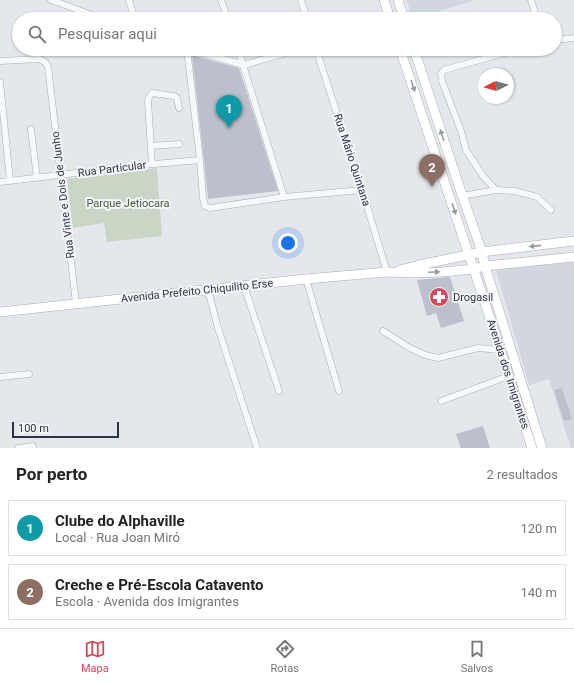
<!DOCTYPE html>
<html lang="pt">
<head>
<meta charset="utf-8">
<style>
  :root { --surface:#fff; --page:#f2f2f2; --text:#222; --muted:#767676; --line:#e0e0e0; --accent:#d1495b }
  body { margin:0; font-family:Roboto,sans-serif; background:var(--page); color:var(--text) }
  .compass { position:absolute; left:478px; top:68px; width:36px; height:36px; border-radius:50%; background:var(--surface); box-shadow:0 1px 3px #0004; rotate:264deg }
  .scale { position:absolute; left:12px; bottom:10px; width:107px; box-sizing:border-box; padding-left:4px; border:2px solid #2b3445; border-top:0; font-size:11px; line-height:14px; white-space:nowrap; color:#2b3445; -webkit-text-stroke:3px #f4f6f9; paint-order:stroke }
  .you { position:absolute; left:288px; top:243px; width:14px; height:14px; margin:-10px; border:3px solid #fff; border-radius:50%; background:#1a73e8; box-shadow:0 0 0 6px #1a73e833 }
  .badge { display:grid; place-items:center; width:26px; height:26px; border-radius:50%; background:var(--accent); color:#fff; font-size:13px; font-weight:700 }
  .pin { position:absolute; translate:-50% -33px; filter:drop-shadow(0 1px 2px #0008) }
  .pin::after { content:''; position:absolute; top:21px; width:14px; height:12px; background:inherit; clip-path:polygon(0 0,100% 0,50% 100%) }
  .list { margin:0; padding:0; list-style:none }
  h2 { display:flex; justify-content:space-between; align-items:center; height:52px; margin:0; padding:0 16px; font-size:17px }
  h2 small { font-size:13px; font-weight:400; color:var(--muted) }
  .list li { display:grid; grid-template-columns:26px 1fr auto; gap:12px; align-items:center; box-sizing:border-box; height:56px; margin:0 8px 8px; padding:0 8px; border:1px solid var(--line); border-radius:0px }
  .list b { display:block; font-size:15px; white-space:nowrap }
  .list p { margin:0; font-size:13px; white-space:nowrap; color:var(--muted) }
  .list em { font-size:13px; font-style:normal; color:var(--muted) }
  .icon { flex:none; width:22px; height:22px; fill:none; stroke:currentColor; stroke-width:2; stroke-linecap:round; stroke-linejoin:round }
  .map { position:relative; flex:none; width:574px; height:448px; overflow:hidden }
  .search { position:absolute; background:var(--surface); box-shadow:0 1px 3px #0004; left:12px; right:12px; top:12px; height:44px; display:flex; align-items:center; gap:10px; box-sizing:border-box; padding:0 14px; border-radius:22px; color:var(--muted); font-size:15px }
  .sheet { height:180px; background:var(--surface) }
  nav { display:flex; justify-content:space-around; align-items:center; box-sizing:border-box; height:56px; border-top:1px solid var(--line); background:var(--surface); font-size:11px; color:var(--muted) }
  nav a { display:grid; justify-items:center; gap:2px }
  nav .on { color:var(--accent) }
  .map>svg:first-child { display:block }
</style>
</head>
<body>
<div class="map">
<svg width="574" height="448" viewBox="0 0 574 448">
  <rect width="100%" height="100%" fill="#e4e7ec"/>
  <path fill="#d2d6de" d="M407,0H475L415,19H412Z
    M574,262V448H571L549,379L529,385L496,270Z"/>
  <path fill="#c9d6c5" d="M157,168L162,236L107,242L104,223L73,228L67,179L122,173Z"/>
  <path fill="#bbc0ca" d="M192,55L239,68L278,191L208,199L204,160Z
    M450,277L464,321L441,328L436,313L427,316L417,280Z
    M562,388L572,419L564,421L554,390Z
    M483,426L490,448H461L456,434Z"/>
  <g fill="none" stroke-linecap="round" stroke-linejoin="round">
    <defs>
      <path id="street" d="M51,0L103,19
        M129,0L135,19
        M221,0L228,19
        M301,0L307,19
        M531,0L537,19
        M555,40L574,38
        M187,49L200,160L203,198L205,206L210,208L284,197L362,190
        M188,49L244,65L299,49
        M238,49L284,197
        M316,49L362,190L387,272
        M0,61L40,59L46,63L48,67L76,303
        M0,82L10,181
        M31,129L37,178
        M151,146L179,144
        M152,164L148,101L149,97L152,93L174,96L177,98L179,108
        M0,182L143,165L200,160
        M496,190L483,176L466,150L461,131L442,81L441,74L444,70L518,49
        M462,196L496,190L515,191L537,197L551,210
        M306,279L339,391
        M244,286L279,391
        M208,290L218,328L257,448
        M383,331L408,347L425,355L438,358L478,348L500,350
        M0,377L29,374
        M441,401L509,376
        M18,448L33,446"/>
      <path id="secondary" d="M384,0L390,19
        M398,0L404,19
        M400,49L491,321L532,448
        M414,49L460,189L482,252L485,266L542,448
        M400,270L419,265L482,252L574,241
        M0,312L306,279L387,272L414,273L443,272L473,269L485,266L574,257"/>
    </defs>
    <use href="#street" stroke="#a9aeb7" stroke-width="7"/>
    <use href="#secondary" stroke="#a9aeb7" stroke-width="10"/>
    <use href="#street" stroke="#f7f8fa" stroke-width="6"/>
    <use href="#secondary" stroke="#fff" stroke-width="9"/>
  </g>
  <defs><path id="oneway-solid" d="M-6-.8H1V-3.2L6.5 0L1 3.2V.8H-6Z"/></defs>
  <g fill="#959aa2">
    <use href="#oneway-solid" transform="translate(413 86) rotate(71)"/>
    <use href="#oneway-solid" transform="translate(442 135) rotate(-108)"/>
    <use href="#oneway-solid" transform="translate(454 209) rotate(72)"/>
    <use href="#oneway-solid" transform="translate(535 246) rotate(174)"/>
    <use href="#oneway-solid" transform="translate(434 272) rotate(-3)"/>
  </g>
  <defs>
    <symbol id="pharmacy-disc" viewBox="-11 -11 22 22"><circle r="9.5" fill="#d1495b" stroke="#f4f6f9"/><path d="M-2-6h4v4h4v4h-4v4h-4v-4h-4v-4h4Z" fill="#fff"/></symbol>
  </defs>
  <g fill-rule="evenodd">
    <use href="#pharmacy-disc" x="428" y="286" width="22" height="22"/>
  </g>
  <g text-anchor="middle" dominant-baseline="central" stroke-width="4" stroke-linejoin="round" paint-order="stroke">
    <g font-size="11" fill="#2b3445" stroke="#f4f6f9">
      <text transform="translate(352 160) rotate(72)">Rua Mário Quintana</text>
      <text transform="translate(112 169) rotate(-7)">Rua Particular</text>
      <text transform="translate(63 195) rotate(-97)">Rua Vinte e Dois de Junho</text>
      <text transform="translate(197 291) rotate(-6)">Avenida Prefeito Chiquilito Erse</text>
      <text transform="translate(508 374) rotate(72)">Avenida dos Imigrantes</text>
    </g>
    <g font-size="11" fill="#3f6138" stroke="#f4f6f9">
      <text x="128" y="203">Parque Jetiocara</text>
    </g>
    <g font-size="11" fill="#2b3445" stroke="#f4f6f9" text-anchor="start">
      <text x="453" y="297">Drogasil</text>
    </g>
  </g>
</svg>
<svg class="compass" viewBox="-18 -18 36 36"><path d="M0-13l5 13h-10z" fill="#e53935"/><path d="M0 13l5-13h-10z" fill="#767676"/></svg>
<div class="scale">100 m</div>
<div class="you"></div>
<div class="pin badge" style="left:229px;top:128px;background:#0f9aa8">1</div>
<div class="pin badge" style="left:432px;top:187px;background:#8d6e63">2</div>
<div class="search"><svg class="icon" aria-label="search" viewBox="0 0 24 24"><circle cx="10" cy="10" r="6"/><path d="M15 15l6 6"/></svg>Pesquisar aqui</div>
</div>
<section class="sheet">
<h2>Por perto<small>2 resultados</small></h2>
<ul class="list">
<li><span class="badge" style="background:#0f9aa8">1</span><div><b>Clube do Alphaville</b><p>Local · Rua Joan Miró</p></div><em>120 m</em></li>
<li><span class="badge" style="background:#8d6e63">2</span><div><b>Creche e Pré-Escola Catavento</b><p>Escola · Avenida dos Imigrantes</p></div><em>140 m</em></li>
</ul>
</section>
<nav>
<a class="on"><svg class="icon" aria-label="map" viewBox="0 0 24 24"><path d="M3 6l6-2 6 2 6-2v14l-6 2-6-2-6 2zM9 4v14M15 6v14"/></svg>Mapa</a>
<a><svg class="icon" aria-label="directions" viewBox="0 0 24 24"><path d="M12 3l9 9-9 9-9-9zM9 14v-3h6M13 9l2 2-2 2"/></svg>Rotas</a>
<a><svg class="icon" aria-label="saved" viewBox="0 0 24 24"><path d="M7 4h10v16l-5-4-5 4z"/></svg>Salvos</a>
</nav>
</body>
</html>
